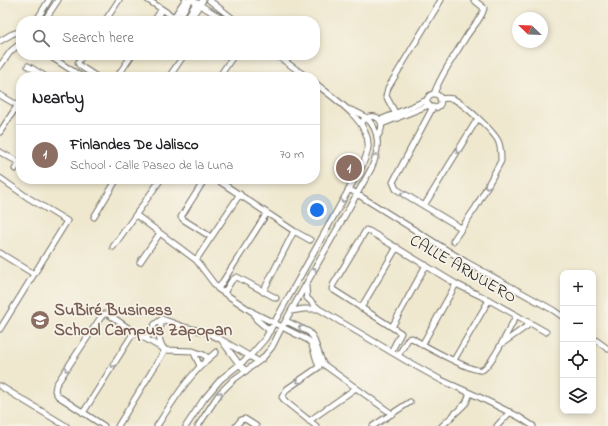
<!DOCTYPE html>
<html lang="en">
<head>
<meta charset="utf-8">
<style>
  :root { --surface:#fff; --page:#f2f2f2; --text:#202124; --muted:#757577; --line:#e0e0e0; --accent:#0f766e }
  body { margin:0; font-family:"Indie Flower",sans-serif; background:var(--page); color:var(--text) }
  .controls { position:absolute; right:12px; bottom:12px; display:grid; overflow:hidden; border-radius:8px; box-shadow:0 2px 6px #0003 }
  .controls button { width:36px; height:36px; display:grid; place-items:center; padding:0; border:0; border-bottom:1px solid var(--line); background:var(--surface); color:var(--text); font:20px sans-serif }
  .compass { position:absolute; left:512px; top:12px; width:36px; height:36px; border-radius:50%; background:var(--surface); box-shadow:0 2px 6px #0003; rotate:293deg }
  .you { position:absolute; left:317px; top:210px; width:14px; height:14px; margin:-10px; border:3px solid #fff; border-radius:50%; background:#1a73e8; box-shadow:0 0 0 6px #1a73e833 }
  .badge { display:grid; place-items:center; width:26px; height:26px; border-radius:50%; background:var(--accent); color:#fff; font-size:13px; font-weight:700 }
  .pin { position:absolute; translate:-50% -50%; border:2px solid #fff; box-shadow:0 1px 4px #0006 }
  .list { margin:0; padding:0; list-style:none }
  h2 { display:flex; justify-content:space-between; align-items:center; height:52px; margin:0; padding:0 16px; font-size:17px }
  h2 small { font-size:13px; font-weight:400; color:var(--muted) }
  .list li { display:grid; grid-template-columns:26px 1fr auto; gap:12px; align-items:center; box-sizing:border-box; height:60px; padding:0 16px; border-top:1px solid var(--line) }
  .list b { display:block; font-size:15px; white-space:nowrap }
  .list p { margin:0; font-size:13px; white-space:nowrap; color:var(--muted) }
  .list em { font-size:13px; font-style:normal; color:var(--muted) }
  .icon { flex:none; width:22px; height:22px; fill:none; stroke:currentColor; stroke-width:2; stroke-linecap:round; stroke-linejoin:round }
  .map { position:relative; flex:none; width:608px; height:426px; overflow:hidden }
  .search { position:absolute; background:var(--surface); box-shadow:0 2px 6px #0003; left:16px; top:16px; width:304px; height:44px; display:flex; align-items:center; gap:10px; box-sizing:border-box; padding:0 14px; border-radius:16px; color:var(--muted); font-size:15px }
  .panel { position:absolute; background:var(--surface); box-shadow:0 2px 6px #0003; left:16px; top:72px; width:304px; height:112px; border-radius:16px }
  .map>svg:first-child { display:block }
</style>
</head>
<body>
<div class="map">
<svg width="608" height="426" viewBox="0 0 608 426">
  <rect width="100%" height="100%" fill="#f7f3e8"/>
  <filter id="ink" filterUnits="userSpaceOnUse"><feTurbulence type="fractalNoise" baseFrequency=".025" numOctaves="2"/><feDisplacementMap in="SourceGraphic" scale="8" xChannelSelector="R" yChannelSelector="G"/><feConvolveMatrix kernelMatrix="1 2 1 2 8 2 1 2 1" color-interpolation-filters="sRGB"/></filter>
  <filter id="wash" filterUnits="userSpaceOnUse"><feTurbulence type="fractalNoise" baseFrequency=".012" numOctaves="4" result="noise"/><feDisplacementMap in="SourceGraphic" scale="16" xChannelSelector="R" yChannelSelector="G"/><feGaussianBlur stdDeviation="0.9" result="paint"/><feColorMatrix in="noise" values="0 0 0 0 0 0 0 0 0 0 0 0 0 0 0 0 0 1.4 0 .05"/><feComposite in="paint" operator="in"/></filter>
  <g filter="url(#wash)">
    <rect width="100%" height="100%" fill="#efe8cf"/>
  </g>
  <g filter="url(#ink)">
    <g fill="none" stroke-linecap="round" stroke-linejoin="round">
      <defs>
        <path id="minor" d="M148,0L180,21
          M192,0L226,21
          M209,0L236,21
          M174,17L185,0
          M178,20L190,0
          M36,21L49,0
          M44,21L58,0
          M105,21L119,0
          M154,21L162,9
          M185,21L196,3
          M189,21L203,0
          M0,41L12,34L21,31
          M48,55L82,77
          M82,55L78,63L80,66L97,77
          M276,55L307,77
          M0,66L11,51L21,43
          M28,66L46,77
          M117,77L132,55
          M169,77L184,55
          M219,77L234,55
          M434,94C441,74 455,55 466,37C472,27 482,19 484,8L474,0
          M427 101a7 7 0 1 1 14 0a7 7 0 1 1-14 0Z
          M0,95L17,105
          M440,99C445,98 448,98 453,99C463,103 496,133 499,143C501,149 501,155 501,161L476,207L453,241
          M433,107L393,182L396,189L461,228
          M398,118L386,96L388,88L441,0
          M380,120L427,100
          M361,123C370,110 391,118 377,137
          M382,124L429,105
          M0,132L21,100
          M0,152L20,163
          M15,169L21,161
          M0,178L27,197L67,221L0,329
          M205,179L181,217L184,220L211,237
          M216,179L294,231L310,240
          M349,189L466,262L553,310L563,317
          M424,206L478,118
          M136,215L196,260L218,289L254,313L308,340L311,343L319,367L287,389L282,397L286,402L316,426
          M94,217L117,179
          M113,247L161,179
          M0,253L34,274
          M196,260L240,194
          M140,262L160,233
          M306,286L307,298L319,309L405,360L441,380L479,397L519,417L533,426
          M218,289L267,213
          M263,292L294,231
          M224,293L232,280L237,277L276,298
          M361,308L397,247
          M291,311L304,309H319
          M254,313L256,319L270,331
          M162,319L184,327L205,332L220,339L258,361
          M286,321L309,332L313,337L323,364L392,414
          M392,327L426,265
          M593,338L608,349
          M146,339L155,324L162,319
          M222,341L239,364L246,371
          M503,343L530,324
          M422,345L456,284
          M193,351L204,355L208,358
          M391,352L401,333L332,289L333,285L366,230L369,231L456,284L489,300L546,332
          M398,356L408,339L412,338C421,344 473,373 482,370C491,366 511,326 516,316
          M454,360L489,300
          M0,386L66,426
          M83,413L134,332
          M309,421L356,388
          M104,426L58,396L55,391L56,385L101,317L104,314H108L134,332L165,350L193,351L200,366
          M118,426L165,350C156,339 160,332 162,319
          M157,426C175,398 189,374 216,352
          M186,426L204,399L221,379L250,356L265,339L362,166C365,160 367,154 368,148C371,121 333,98 315,83
          M198,426L219,394L233,380L262,359L272,347L282,327L371,169C379,152 382,130 365,117C360,113 354,111 348,109
          M236,426L241,420L245,419L256,426
          M373,426L410,402
          M442,426L466,403L470,393
          M497,426L510,412"/>
      </defs>
      <use href="#minor" stroke="#706d64" stroke-width="7"/>
      <use href="#minor" stroke="#fff" stroke-width="5"/>
    </g>
    <defs><path id="oneway-chevron" d="M-2-3.5L2.5 0L-2 3.5" fill="none" stroke-width="1.6" stroke-linecap="round" stroke-linejoin="round"/></defs>
    <g stroke="#a0a0a0">
      <use href="#oneway-chevron" transform="translate(458 151) rotate(121)"/>
      <use href="#oneway-chevron" transform="translate(376 156) rotate(-76)"/>
      <use href="#oneway-chevron" transform="translate(487 186) rotate(119)"/>
      <use href="#oneway-chevron" transform="translate(403 194) rotate(-149)"/>
      <use href="#oneway-chevron" transform="translate(343 200) rotate(119)"/>
      <use href="#oneway-chevron" transform="translate(314 270) rotate(-61)"/>
      <use href="#oneway-chevron" transform="translate(301 328) rotate(-153)"/>
      <use href="#oneway-chevron" transform="translate(113 365) rotate(122)"/>
      <use href="#oneway-chevron" transform="translate(67 369) rotate(123)"/>
      <use href="#oneway-chevron" transform="translate(299 381) rotate(144)"/>
      <use href="#oneway-chevron" transform="translate(220 394) rotate(-49)"/>
    </g>
  </g>
  <defs>
    <symbol id="school-disc" viewBox="-11 -11 22 22"><circle r="9.5" fill="#8d6e63" stroke="#f7f3e8"/><path d="M0-5L7-2L0 1L-7-2ZM-4 1L0 2.5L4 1V4Q0 6-4 4Z" fill="#fff"/></symbol>
  </defs>
  <g fill-rule="evenodd">
    <use href="#school-disc" x="29" y="309" width="22" height="22"/>
  </g>
  <g text-anchor="middle" dominant-baseline="central" stroke-width="3.5" stroke-linejoin="round" paint-order="stroke">
    <g font-size="17" fill="#2b2b2b" stroke="#f7f3e8">
      <text transform="translate(463 269) rotate(30)">CALLE ARNUERO</text>
    </g>
    <g font-size="17" font-weight="bold" fill="#785e54" stroke="#f7f3e8" text-anchor="start">
      <text x="54" y="310">SuBiré Business<tspan x="54" dy="20">School Campus Zapopan</tspan></text>
    </g>
  </g>
</svg>
<div class="controls">
<button>+</button>
<button>−</button>
<button><svg class="icon" aria-label="locate" viewBox="0 0 24 24"><circle cx="12" cy="12" r="6"/><path d="M12 2v4M12 18v4M2 12h4M18 12h4"/></svg></button>
<button><svg class="icon" aria-label="layers" viewBox="0 0 24 24"><path d="M12 4l9 5-9 5-9-5zM3 14l9 5 9-5"/></svg></button>
</div>
<svg class="compass" viewBox="-18 -18 36 36"><path d="M0-13l5 13h-10z" fill="#e53935"/><path d="M0 13l5-13h-10z" fill="#757577"/></svg>
<div class="you"></div>
<div class="pin badge" style="left:349px;top:168px;background:#8d6e63">1</div>
<div class="search"><svg class="icon" aria-label="search" viewBox="0 0 24 24"><circle cx="10" cy="10" r="6"/><path d="M15 15l6 6"/></svg>Search here</div>
<section class="panel">
<h2>Nearby<small></small></h2>
<ul class="list">
<li><span class="badge" style="background:#8d6e63">1</span><div><b>Finlandes De Jalisco</b><p>School · Calle Paseo de la Luna</p></div><em>70 m</em></li>
</ul>
</section>
</div>
</body>
</html>
